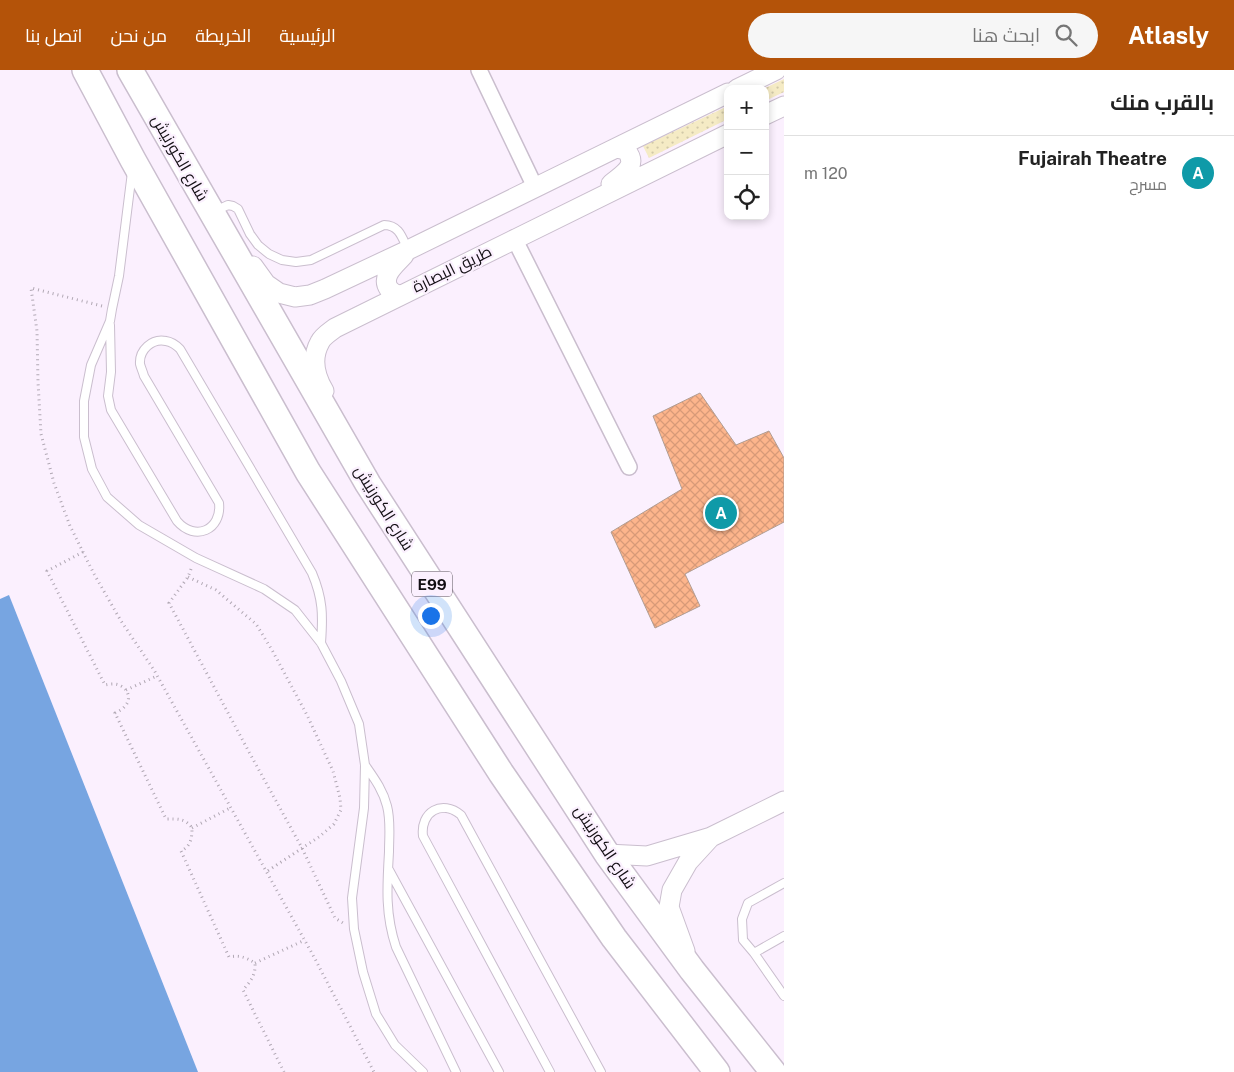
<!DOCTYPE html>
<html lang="ar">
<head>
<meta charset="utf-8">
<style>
  :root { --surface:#fff; --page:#f6f6f6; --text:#222; --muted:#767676; --line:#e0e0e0; --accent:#b45309 }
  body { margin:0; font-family:"Public Sans",Cairo,sans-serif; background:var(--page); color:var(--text); direction:rtl }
  .controls { position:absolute; right:15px; top:15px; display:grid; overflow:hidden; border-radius:10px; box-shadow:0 2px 8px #0003 }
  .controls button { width:45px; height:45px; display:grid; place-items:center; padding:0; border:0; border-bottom:1px solid var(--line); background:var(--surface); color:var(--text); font:25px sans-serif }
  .you { position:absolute; left:430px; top:545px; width:18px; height:18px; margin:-12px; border:4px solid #fff; border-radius:50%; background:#1a73e8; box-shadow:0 0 0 8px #1a73e833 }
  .badge { display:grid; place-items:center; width:32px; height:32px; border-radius:50%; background:var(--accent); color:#fff; font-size:16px; font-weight:700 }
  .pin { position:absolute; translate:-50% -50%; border:2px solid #fff; box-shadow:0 1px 5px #0006 }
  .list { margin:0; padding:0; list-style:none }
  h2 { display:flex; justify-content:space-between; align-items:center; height:65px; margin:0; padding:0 20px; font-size:21px }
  h2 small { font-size:16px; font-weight:400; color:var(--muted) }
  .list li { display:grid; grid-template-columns:32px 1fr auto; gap:15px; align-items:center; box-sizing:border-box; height:75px; padding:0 20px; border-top:1px solid var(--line) }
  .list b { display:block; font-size:19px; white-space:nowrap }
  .list p { margin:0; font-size:16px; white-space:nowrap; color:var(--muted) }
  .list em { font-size:16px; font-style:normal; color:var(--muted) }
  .icon { flex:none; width:28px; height:28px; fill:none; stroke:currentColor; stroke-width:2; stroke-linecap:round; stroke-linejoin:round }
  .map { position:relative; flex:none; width:784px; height:1002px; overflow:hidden; direction:ltr }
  header { display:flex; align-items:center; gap:30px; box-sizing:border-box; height:70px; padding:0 25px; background:var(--accent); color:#fff }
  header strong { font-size:24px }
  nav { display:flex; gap:28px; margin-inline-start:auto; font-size:18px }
  .search { width:350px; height:45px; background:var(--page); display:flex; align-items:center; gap:12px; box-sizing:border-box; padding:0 18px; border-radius:28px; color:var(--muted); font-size:19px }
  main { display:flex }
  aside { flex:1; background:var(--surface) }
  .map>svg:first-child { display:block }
</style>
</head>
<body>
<header>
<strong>Atlasly</strong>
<div class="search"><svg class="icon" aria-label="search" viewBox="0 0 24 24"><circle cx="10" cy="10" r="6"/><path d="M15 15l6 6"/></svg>ابحث هنا</div>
<nav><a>الرئيسية</a><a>الخريطة</a><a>من نحن</a><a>اتصل بنا</a></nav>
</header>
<main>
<aside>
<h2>بالقرب منك<small></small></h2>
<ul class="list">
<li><span class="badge" style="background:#0f9aa8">A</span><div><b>Fujairah Theatre</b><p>مسرح</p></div><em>120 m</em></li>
</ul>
</aside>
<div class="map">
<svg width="784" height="1002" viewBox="0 0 784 1002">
  <defs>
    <pattern id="sand-dots" width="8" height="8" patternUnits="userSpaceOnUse" patternTransform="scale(1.25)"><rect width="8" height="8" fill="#f5ebc5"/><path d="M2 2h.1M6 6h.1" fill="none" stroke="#d1c8a8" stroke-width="1.8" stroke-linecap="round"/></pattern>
    <pattern id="building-cross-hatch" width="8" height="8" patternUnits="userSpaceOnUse" patternTransform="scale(1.25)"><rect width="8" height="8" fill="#fdb58c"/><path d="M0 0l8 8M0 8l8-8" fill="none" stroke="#d89a78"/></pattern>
  </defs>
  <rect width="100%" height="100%" fill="#fbf0fe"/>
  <path fill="url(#sand-dots)" d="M784,9V22L765,31V19H763Z
    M728,36V49L649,88L643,76Z"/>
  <path fill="#77a5e1" d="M9,525L198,1002H0V529Z"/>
  <path fill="url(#building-cross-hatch)" stroke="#b09d93" d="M700,323L736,375L769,361L784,388V452L685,504L700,536L655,558L611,462L682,419L653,346Z"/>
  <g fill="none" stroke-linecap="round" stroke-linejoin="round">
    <defs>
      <path id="service" d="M132,102L119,206L112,239L110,251L91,295L84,331V367L92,399L107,427L139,455L196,488L264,519L295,540L321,573L341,611L359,654L365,695L364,738L352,828L354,859L363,902L376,944L395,975L423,1002
        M215,141L228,135L233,136L238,139L250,164L258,175L269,184L282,190L296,192L311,190L384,155C399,155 402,167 408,180
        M110,255L111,302L108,326L111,340L177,451C195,472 222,460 219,433L144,306C143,302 141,298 140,294C139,280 152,268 166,271C172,272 176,275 180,279L312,503C323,529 323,545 321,573
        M365,695C374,708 383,720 387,736C391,751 389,766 389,782C387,816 385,844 396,877L456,1002
        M389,800L499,1002
        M784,813L748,833L742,849L743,870L754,883L784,926
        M754,883L784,866
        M550,1002L423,766C420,742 442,729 461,745L601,1002"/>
      <path id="minor" d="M479,0L535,117
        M514,168L629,397"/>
      <path id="tertiary" d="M737,19L776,0
        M765,45L784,36
        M611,114C623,104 639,96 626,80L616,78
        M253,196L266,214L279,223L295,227L310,225L325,219L408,180L728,23
        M399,225C395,224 392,223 389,219C380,206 396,194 404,185
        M324,321C315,306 311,288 320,272C323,266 330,262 335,258L728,64
        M607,784L647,786L711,767L784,731
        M685,881L669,837L672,820L688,792L710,768"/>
      <path id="trunk" d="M85,0L133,90L308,402L501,703L614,868L717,1002
        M130,0L368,414L607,784L692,900L773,1002"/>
    </defs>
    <use href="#service" stroke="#cabece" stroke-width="10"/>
    <use href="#minor" stroke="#cabece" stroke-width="18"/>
    <use href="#tertiary" stroke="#cabece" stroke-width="21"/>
    <use href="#trunk" stroke="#cabece" stroke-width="28"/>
    <path stroke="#b1a8b4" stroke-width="3" stroke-dasharray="1 4" stroke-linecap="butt" d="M102,236L31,218L37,261L38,312L41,364L54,413L70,456L94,504L121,551L154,600L314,887L374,1002
      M83,482L47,501L105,615C110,614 116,613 121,616C129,620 131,630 125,636C123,639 119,641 115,643L166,749C178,749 185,748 192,758C192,768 191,776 181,781L229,887C240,885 245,887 255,893C256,905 250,912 243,920L284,1002
      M191,499L188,507L169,533L249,682L302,778L335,848L343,853
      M188,507L216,520L256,554L272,580L307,645L333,701L340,728L341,740L334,754L319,767L266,802
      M126,620L157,606
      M192,758L230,738
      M255,893L305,870"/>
    <use href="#service" stroke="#fff" stroke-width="8"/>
    <use href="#minor" stroke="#fff" stroke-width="15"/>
    <use href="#tertiary" stroke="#fff" stroke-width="19"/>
    <use href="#trunk" stroke="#fff" stroke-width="25"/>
  </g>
  <g text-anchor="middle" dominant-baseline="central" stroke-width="4.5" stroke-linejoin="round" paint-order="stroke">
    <rect fill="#fbf0fe" stroke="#58525a" stroke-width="1" x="412" y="501.5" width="40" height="25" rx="4"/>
    <g font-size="15" font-weight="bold" fill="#120e13">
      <text x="432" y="514">E99</text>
    </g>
    <g font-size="16" fill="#120e13" stroke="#fbf0fe">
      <text transform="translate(180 88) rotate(60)">شارع الكورنيش</text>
      <text transform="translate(452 199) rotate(-26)">طريق البصارة</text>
      <text transform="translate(384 438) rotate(58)">شارع الكورنيش</text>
      <text transform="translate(605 777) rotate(56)">شارع الكورنيش</text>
    </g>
  </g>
</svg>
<div class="controls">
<button>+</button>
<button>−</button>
<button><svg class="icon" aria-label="locate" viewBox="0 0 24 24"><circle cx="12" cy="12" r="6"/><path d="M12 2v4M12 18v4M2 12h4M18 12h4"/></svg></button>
</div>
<div class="you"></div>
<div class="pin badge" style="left:721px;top:443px;background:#0f9aa8">A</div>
</div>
</main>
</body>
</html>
